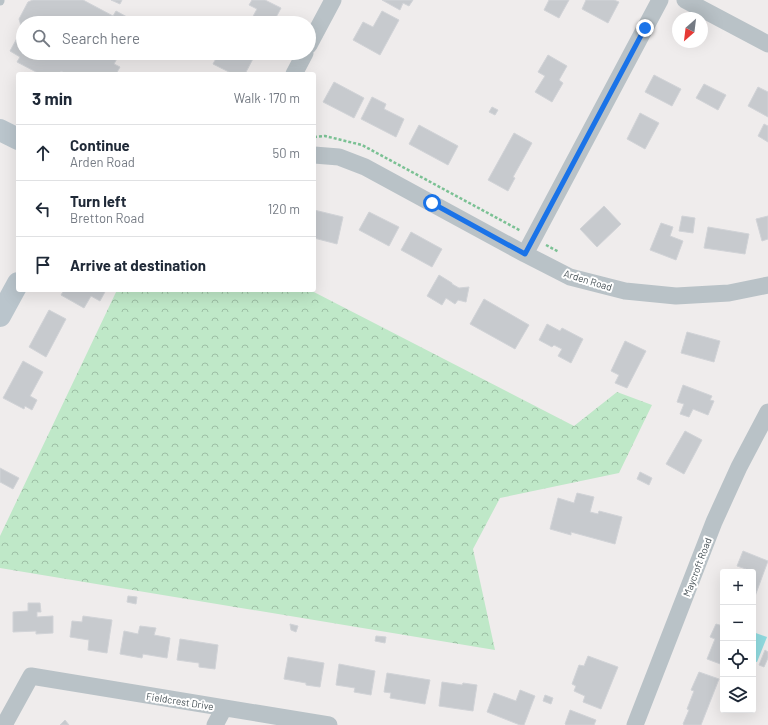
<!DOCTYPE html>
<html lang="en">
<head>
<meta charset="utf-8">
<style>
  :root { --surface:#fff; --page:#f6f6f7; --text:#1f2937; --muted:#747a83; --line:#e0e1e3 }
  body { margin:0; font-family:Barlow,sans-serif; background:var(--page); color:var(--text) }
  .controls { position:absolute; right:12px; bottom:12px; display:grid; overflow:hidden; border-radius:4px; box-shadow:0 4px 16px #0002 }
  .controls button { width:36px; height:36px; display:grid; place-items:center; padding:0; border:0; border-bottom:1px solid var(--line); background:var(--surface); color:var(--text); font:20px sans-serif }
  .compass { position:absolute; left:672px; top:12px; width:36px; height:36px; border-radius:50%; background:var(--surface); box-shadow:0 4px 16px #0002; rotate:208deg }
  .stop { position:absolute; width:12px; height:12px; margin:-9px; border:3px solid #1a73e8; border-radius:50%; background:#fff }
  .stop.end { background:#1a73e8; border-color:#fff; box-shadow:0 1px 4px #0008 }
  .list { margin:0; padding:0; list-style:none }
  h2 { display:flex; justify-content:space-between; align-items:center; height:52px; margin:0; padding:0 16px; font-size:17px }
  h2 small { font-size:13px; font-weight:400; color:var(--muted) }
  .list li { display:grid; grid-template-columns:26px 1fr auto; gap:12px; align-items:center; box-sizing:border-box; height:56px; padding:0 16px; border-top:1px solid var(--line) }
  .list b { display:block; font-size:15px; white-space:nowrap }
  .list p { margin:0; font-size:13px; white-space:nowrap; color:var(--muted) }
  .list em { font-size:13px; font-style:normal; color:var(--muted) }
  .icon { flex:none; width:22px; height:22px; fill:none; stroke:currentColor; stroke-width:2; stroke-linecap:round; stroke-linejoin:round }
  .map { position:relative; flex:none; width:768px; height:725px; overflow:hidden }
  .search { position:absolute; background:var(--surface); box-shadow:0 4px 16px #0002; left:16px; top:16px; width:300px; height:44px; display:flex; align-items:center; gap:10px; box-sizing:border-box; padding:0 14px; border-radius:22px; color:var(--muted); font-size:15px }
  .panel { position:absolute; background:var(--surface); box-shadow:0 4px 16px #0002; left:16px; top:72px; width:300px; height:220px; border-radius:4px }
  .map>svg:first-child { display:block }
</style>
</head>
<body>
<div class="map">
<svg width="768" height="725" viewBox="0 0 768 725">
  <defs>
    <pattern id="forest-crowns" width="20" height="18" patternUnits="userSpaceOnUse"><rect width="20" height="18" fill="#bfe8c8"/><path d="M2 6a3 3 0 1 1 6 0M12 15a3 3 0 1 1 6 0" fill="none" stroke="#9dbfa5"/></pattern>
  </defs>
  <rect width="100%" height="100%" fill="#efecec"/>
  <path fill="url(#forest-crowns)" d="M117,290H310L574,426L617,392L652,405L619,473L500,498L473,549L495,650L0,568V536Z"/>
  <path fill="#91dbe0" d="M753,632L767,637L757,662L753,661Z"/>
  <path fill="#c7cace" stroke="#d1d3d7" d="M33,0H83L113,16L116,11L138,23H23V53H120L114,64L120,67L116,74H66L61,71L60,74H40L17,62L20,57L10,51L22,29L19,19L28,2Z
    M111,0H122L120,4Z
    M252,0H265L281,8L273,23H258L251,20L257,9L249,5Z
    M382,0H413L409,6L403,3L400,10Z
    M549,0H569L559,18L544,10Z
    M586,0H614L619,2L608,23L582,9Z
    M382,11L399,20L380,55L353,40L363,22L373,27Z
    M219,53H256L245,74H233L213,64Z
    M548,55L567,66L559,80L563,83L552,102L535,92L545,76L538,72Z
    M654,75L681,89L672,106L645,92Z
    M334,82L364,98L354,118L323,102Z
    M704,84L726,95L718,110L696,98Z
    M758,87L768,92V117L748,106Z
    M372,97L386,104L384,109L404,119L396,137L361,119Z
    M492,107L498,110L495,115L489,112Z
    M640,113L659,123L645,149L627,139Z
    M764,124L768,126V142L758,136Z
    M419,125L458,146L448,165L409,144Z
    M514,133L532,143L513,177L515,178L508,191L488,180Z
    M604,206L621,224L597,247L580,229Z
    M314,210L343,217L337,244L314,238Z
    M369,212L399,227L389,246L359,230Z
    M682,216L695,218L693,233L679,231Z
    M768,216V239L762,241L756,219Z
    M661,223L673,227L670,236L683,241L676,260L650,250Z
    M708,227L749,234L745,254L704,248Z
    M411,232L442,249L432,267L401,250Z
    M439,275L452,283V284L459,288L469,287L466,302L458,300L455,304L446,298L442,305L427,296Z
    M64,290H106L100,301L91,296L84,308L61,295Z
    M484,299L529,325L515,349L470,324Z
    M49,310L66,319L46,357L29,347Z
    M547,324L560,331L562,328L583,339L571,363L558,356L562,349L554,345L552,347L539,340Z
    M687,332L720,341L714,362L681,353Z
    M625,341L646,351L627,388L615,383L619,375L611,371Z
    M23,361L43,372L30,396L37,400L32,410L25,406L24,409L3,398Z
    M683,385L712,396L710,400L714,401L708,415L693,409L689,417L680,414L684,404L677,402Z
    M685,431L702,440L684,474L666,464Z
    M0,468L19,478L13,489L0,482Z
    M640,472L652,478L649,485L637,479Z
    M577,493L594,497L590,512L598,514L599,511L622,517L615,544L571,532V535L550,529L558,498L574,503Z
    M743,551L768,561L754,599L753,572H745L746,569L737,566Z
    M128,596L137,597L136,604L127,602Z
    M28,603H40L41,612H37V617L53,616V633L36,634V631L13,632V612L28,611Z
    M83,616L112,620L107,653L88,650L89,640L70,637L72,621L82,622Z
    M290,624L298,626L296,632L291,630Z
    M716,624L723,626V665L707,659L715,639L710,637Z
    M140,626L156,628L154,635L170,638L167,658L143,654L142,658L120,654L124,631L138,634Z
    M376,636L386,637L385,643L375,641Z
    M180,639L218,645L215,669L199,667V663L177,660Z
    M765,650L768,652V658L764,667L759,665Z
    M588,656L618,667L601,709L583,702L585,696L574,691L576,686L572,684L579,665L584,666Z
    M288,657L324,663L320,687L306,685V683L284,679Z
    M339,664L375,671L371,695L354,692L355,688L336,685Z
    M699,672L719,679L701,725H684L683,724L689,710L687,709L694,691L691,690Z
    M387,673L430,680L425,704L390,698L391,693L384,692Z
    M442,682L462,685L463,683L477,685L473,711L439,706Z
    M520,690L535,696L524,725H520L487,712L494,693L516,701Z
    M545,695L553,698L551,704L543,701Z
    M570,710L596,720L594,725H566L565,724Z
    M65,720L69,725H60Z"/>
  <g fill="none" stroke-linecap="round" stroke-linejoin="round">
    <path stroke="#7bc194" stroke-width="2.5" stroke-dasharray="3 2" stroke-linecap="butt" d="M314,137L325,136L362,145L521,231
      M546,245L559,252"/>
    <path stroke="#b9c2c7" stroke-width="9" d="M0,1V0"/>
    <path stroke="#b9c2c7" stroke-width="17" d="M685,0L768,44
      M309,45L333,0
      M294,74L305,53
      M314,155L339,157L365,167L525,254L570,277L625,291L676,296L729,293L768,285
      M525,254L660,0
      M4,725L31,676L329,725
      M215,725L224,708
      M635,725L714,522L739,467L768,412"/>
    <path stroke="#bac5cc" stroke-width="22" d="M0,130L18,139
      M0,316L18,283"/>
  </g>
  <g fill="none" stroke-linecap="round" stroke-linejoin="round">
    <path stroke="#1a73e8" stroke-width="5" d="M432,203L525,254L645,28"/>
  </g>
  <g text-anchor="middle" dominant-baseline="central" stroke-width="4" stroke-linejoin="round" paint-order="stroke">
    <g font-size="10" fill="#475257" stroke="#fff">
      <text transform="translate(588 280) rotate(17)">Arden Road</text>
      <text transform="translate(697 567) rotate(-69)">Maycroft Road</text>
      <text transform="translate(180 701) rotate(9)">Fieldcrest Drive</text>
    </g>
  </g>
</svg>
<div class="controls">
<button>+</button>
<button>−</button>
<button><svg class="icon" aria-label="locate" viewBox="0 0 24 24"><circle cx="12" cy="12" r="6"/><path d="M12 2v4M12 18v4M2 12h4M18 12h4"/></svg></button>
<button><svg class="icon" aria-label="layers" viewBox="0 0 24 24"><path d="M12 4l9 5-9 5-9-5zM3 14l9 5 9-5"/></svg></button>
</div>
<svg class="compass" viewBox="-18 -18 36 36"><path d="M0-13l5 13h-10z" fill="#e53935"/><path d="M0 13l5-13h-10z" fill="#747a83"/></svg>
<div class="stop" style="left:432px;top:203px"></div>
<div class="stop end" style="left:645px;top:28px"></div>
<div class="search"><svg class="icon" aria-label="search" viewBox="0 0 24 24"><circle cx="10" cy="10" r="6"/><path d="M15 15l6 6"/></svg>Search here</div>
<section class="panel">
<h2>3 min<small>Walk · 170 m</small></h2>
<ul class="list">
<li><svg class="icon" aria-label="ahead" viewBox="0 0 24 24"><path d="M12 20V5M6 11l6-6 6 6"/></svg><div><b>Continue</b><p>Arden Road</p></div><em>50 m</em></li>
<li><svg class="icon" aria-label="left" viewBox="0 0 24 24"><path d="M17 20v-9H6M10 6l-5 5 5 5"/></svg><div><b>Turn left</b><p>Bretton Road</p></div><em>120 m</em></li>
<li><svg class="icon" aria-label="arrive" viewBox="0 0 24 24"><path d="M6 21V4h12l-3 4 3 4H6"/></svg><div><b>Arrive at destination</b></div></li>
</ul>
</section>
</div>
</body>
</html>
